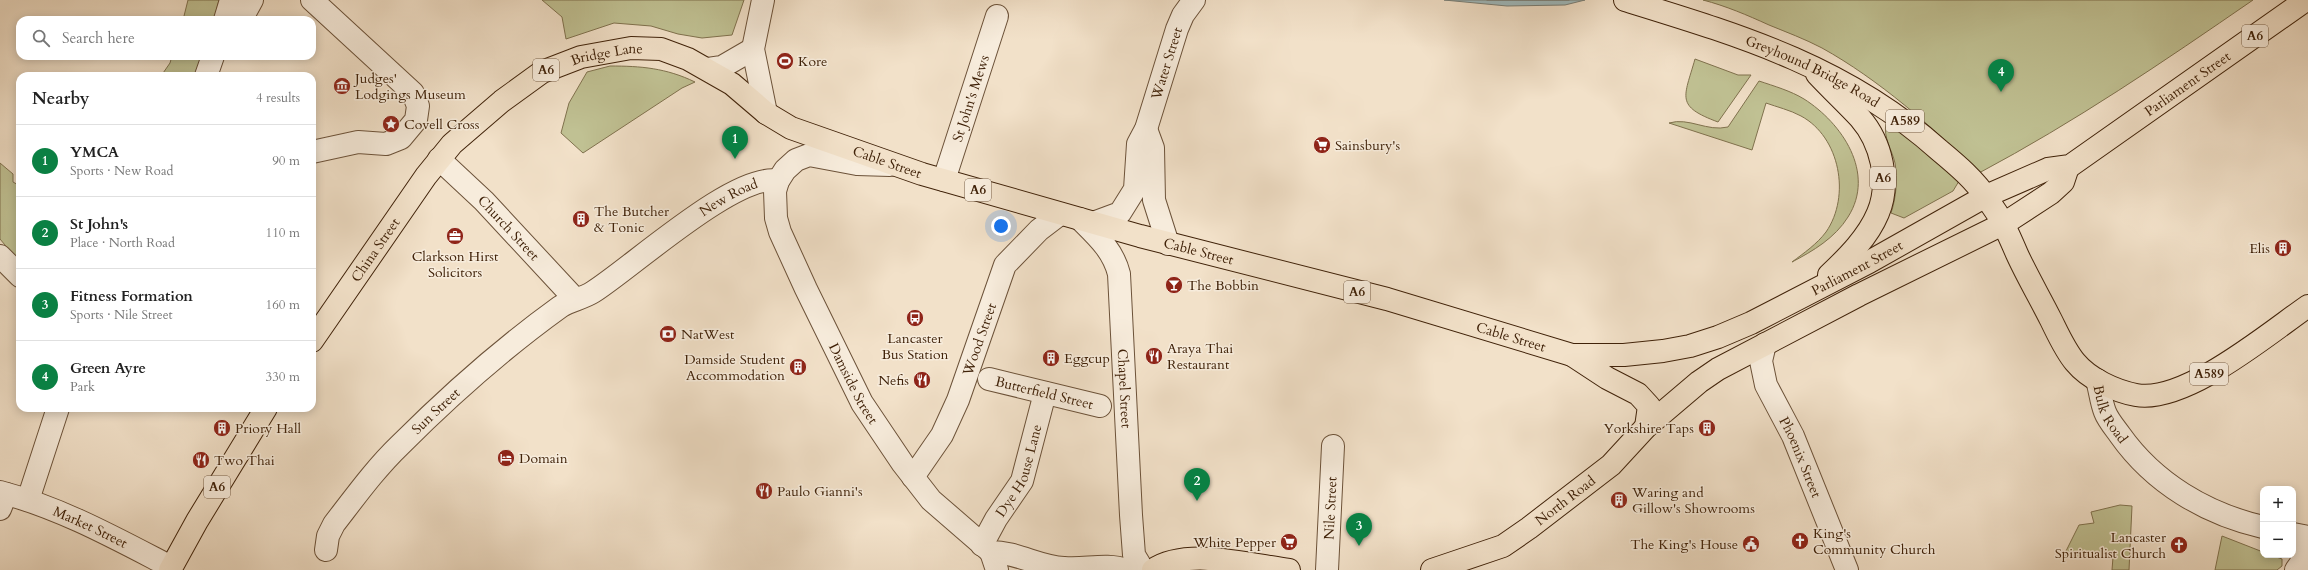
<!DOCTYPE html>
<html lang="en">
<head>
<meta charset="utf-8">
<style>
  :root { --surface:#fff; --page:#f6f6f6; --text:#222; --muted:#767676; --line:#e0e0e0; --accent:#0b8043 }
  body { margin:0; font-family:Cardo,serif; background:var(--page); color:var(--text) }
  .controls { position:absolute; right:12px; bottom:12px; display:grid; overflow:hidden; border-radius:8px; box-shadow:0 2px 10px #0003 }
  .controls button { width:36px; height:36px; display:grid; place-items:center; padding:0; border:0; border-bottom:1px solid var(--line); background:var(--surface); color:var(--text); font:20px sans-serif }
  .you { position:absolute; left:1001px; top:226px; width:14px; height:14px; margin:-10px; border:3px solid #fff; border-radius:50%; background:#1a73e8; box-shadow:0 0 0 6px #1a73e833 }
  .badge { display:grid; place-items:center; width:26px; height:26px; border-radius:50%; background:var(--accent); color:#fff; font-size:13px; font-weight:700 }
  .pin { position:absolute; translate:-50% -33px; filter:drop-shadow(0 1px 2px #0008) }
  .pin::after { content:''; position:absolute; top:21px; width:14px; height:12px; background:inherit; clip-path:polygon(0 0,100% 0,50% 100%) }
  .list { margin:0; padding:0; list-style:none }
  h2 { display:flex; justify-content:space-between; align-items:center; height:52px; margin:0; padding:0 16px; font-size:17px }
  h2 small { font-size:13px; font-weight:400; color:var(--muted) }
  .list li { display:grid; grid-template-columns:26px 1fr auto; gap:12px; align-items:center; box-sizing:border-box; height:72px; padding:0 16px; border-top:1px solid var(--line) }
  .list b { display:block; font-size:15px; white-space:nowrap }
  .list p { margin:0; font-size:13px; white-space:nowrap; color:var(--muted) }
  .list em { font-size:13px; font-style:normal; color:var(--muted) }
  .icon { flex:none; width:22px; height:22px; fill:none; stroke:currentColor; stroke-width:2; stroke-linecap:round; stroke-linejoin:round }
  .map { position:relative; flex:none; width:2308px; height:570px; overflow:hidden }
  .search { position:absolute; background:var(--surface); box-shadow:0 2px 10px #0003; left:16px; top:16px; width:300px; height:44px; display:flex; align-items:center; gap:10px; box-sizing:border-box; padding:0 14px; border-radius:12px; color:var(--muted); font-size:15px }
  .panel { position:absolute; background:var(--surface); box-shadow:0 2px 10px #0003; left:16px; top:72px; width:300px; height:340px; border-radius:12px }
  .map>svg:first-child { display:block }
</style>
</head>
<body>
<div class="map">
<svg width="2308" height="570" viewBox="0 0 2308 570">
  <rect width="100%" height="100%" fill="#f2e1c9"/>
  <filter id="stains"><feTurbulence type="fractalNoise" baseFrequency=".005" numOctaves="4"/><feColorMatrix values="0 0 0 0 .2 0 0 0 0 .09 0 0 0 0 .02 0 0 0 .5 -.17"/></filter>
  <radialGradient id="worn" r=".72"><stop offset=".6" stop-color="#630" stop-opacity="0"/><stop offset="1" stop-color="#630" stop-opacity=".3"/></radialGradient>
  <path fill="#c0c193" stroke="#80724e" d="M188,0H219L214,20H183Z
    M542,0H744L732,35L702,38L678,34L651,26L614,23L566,39L562,17Z
    M1703,0H2253C2163,62 2075,122 1979,173C1933,127 1878,79 1822,48C1805,39 1786,32 1769,25C1747,15 1726,6 1703,0Z
    M172,56H203L196,76H161L170,63Z
    M1695,59L1738,75H1751L1718,122C1675,106 1684,98 1695,59Z
    M610,66C641,66 666,68 695,82L682,88L583,153L561,133L569,103L587,72Z
    M1759,81C1774,86 1791,91 1804,99C1842,123 1876,173 1848,217C1835,238 1813,251 1792,262C1804,253 1817,244 1826,232C1851,196 1840,137 1801,116C1790,110 1777,107 1766,103L1752,150L1669,123C1689,117 1707,132 1728,127Z
    M1891,123L1959,181L1953,191L1904,218L1891,213C1896,198 1898,179 1895,163C1892,150 1883,137 1886,124Z
    M0,163L13,174V182L20,186V263L0,239Z
    M2120,505L2132,506L2129,570H2112L2113,557L2072,558L2064,555L2079,525L2094,523L2091,512Z
    M2222,536L2263,552V555H2271L2282,559V566L2277,570H2215Z"/>
  <path fill="#9fbbbf" stroke="#797e76" d="M1444,0H1585L1565,5L1507,6Z"/>
  <g fill="none" stroke-linecap="round" stroke-linejoin="round">
    <path stroke="#706e64" stroke-width="1" d="M1487,0H1569"/>
    <defs>
      <g id="minor">
        <path d="M312,0L413,93L418,106L416,120L401,138L386,144L358,142L312,152"/>
        <path d="M225,20L231,0"/>
        <path d="M241,20L252,0"/>
        <path d="M206,76L213,56"/>
        <path d="M1146,129L1153,148L1154,200L1168,244"/>
        <path id="s1" d="M439,159L484,201L575,299"/>
        <path id="s2" d="M944,180L997,16"/>
        <path id="s3" d="M1080,219C1097,236 1113,250 1119,274L1131,515L1134,555L1143,570"/>
        <path id="s4" d="M1093,223L1120,213L1135,189L1138,144L1146,129L1177,29L1183,15L1194,0"/>
        <path d="M0,256L20,276"/>
        <path id="s5" d="M1765,344L1761,361L1766,385L1793,436L1847,570"/>
        <path id="s6" d="M989,379L1100,406"/>
        <path id="s7" d="M913,477L942,435L958,400L1005,265L1039,230L1060,214"/>
        <path d="M28,500L58,408"/>
        <path d="M0,509L6,494"/>
        <path id="s8" d="M982,545L996,519L1022,481L1045,393"/>
        <path id="s9" d="M326,550L328,536L334,524C355,497 375,469 400,445C449,396 503,348 560,307C570,300 582,299 593,292C630,269 737,171 778,181"/>
        <path d="M991,552L997,570"/>
        <path id="s10" d="M1327,570L1333,446"/>
        <path d="M2296,570L2301,563L2307,537"/>
      </g>
      <g id="tertiary">
        <path d="M763,0L753,49L766,113"/>
        <path d="M708,69L722,67L753,49"/>
        <path id="s11" d="M890,165L857,164L809,155L796,160L785,170L778,181L775,191L776,218L780,232L806,289L862,403L903,464L931,500L991,552C1017,552 1039,567 1064,568C1085,570 1106,563 1126,570"/>
        <path id="s12" d="M2097,380C2100,390 2101,402 2105,412C2108,420 2115,428 2120,435C2154,483 2206,514 2263,527"/>
        <path id="s13" d="M0,492C61,508 115,538 171,567"/>
        <path d="M2293,534L2308,537"/>
      </g>
      <g id="primary">
        <path id="s14" d="M1625,0C1742,36 1846,67 1939,150C1957,165 1975,180 1988,200C2002,219 2008,233 2017,254C2027,276 2040,298 2051,320C2058,334 2065,350 2075,362C2089,379 2115,391 2136,395C2185,404 2269,333 2308,306"/>
        <path d="M1817,74C1831,89 1846,103 1860,118C1881,142 1891,182 1878,213C1868,237 1848,257 1829,275"/>
        <path id="s15" d="M312,341L426,176L452,144L502,101L542,72L581,57L631,48L661,49L688,59L732,84L766,113L791,128L922,174L1140,236L1387,299L1572,355H1624L1663,351L1690,346L1718,337L1751,323L1869,262L1986,196L2048,169L2070,166L2306,0"/>
        <path d="M1572,355L1607,378L1638,394L1649,406L1646,427"/>
        <path d="M170,570L197,521L266,408"/>
        <path d="M1153,570C1186,547 1251,565 1289,570"/>
        <path id="s16" d="M1432,570L1503,546L1529,528L1611,465L1646,427L1699,382L1718,369L1859,295L2005,223L2051,193L2063,182L2068,167"/>
      </g>
    </defs>
    <use href="#minor" stroke="#6c5239" stroke-width="24"/>
    <use href="#tertiary" stroke="#6c5239" stroke-width="24"/>
    <use href="#primary" stroke="#402209" stroke-width="24"/>
    <use href="#minor" stroke="#f7ecdc" stroke-width="22"/>
    <use href="#tertiary" stroke="#f7ecdc" stroke-width="22"/>
    <use href="#primary" stroke="#f2e1c9" stroke-width="22"/>
  </g>
  <defs>
    <symbol id="stadium-disc" viewBox="-11 -11 22 22"><circle r="9.5" fill="#8f2418" stroke="#f7ecdc"/><path d="M0-5a6.5 5 0 1 0 0 10a6.5 5 0 1 0 0-10ZM-3.5-1.8h7v3.6h-7Z" fill="#fff"/></symbol>
    <symbol id="museum-disc" viewBox="-11 -11 22 22"><circle r="9.5" fill="#8f2418" stroke="#f7ecdc"/><path d="M0-6L6-3V-2H-6V-3ZM-5-1h2V3h-2ZM-1-1h2V3h-2ZM3-1h2V3H3ZM-6 4H6V6H-6Z" fill="#fff"/></symbol>
    <symbol id="sight-disc" viewBox="-11 -11 22 22"><circle r="9.5" fill="#8f2418" stroke="#f7ecdc"/><path d="M0-6L1.8-2.2L6-1.7L2.9 1.2L3.7 5.4L0 3.3L-3.7 5.4L-2.9 1.2L-6-1.7L-1.8-2.2Z" fill="#fff"/></symbol>
    <symbol id="supermarket-disc" viewBox="-11 -11 22 22"><circle r="9.5" fill="#8f2418" stroke="#f7ecdc"/><path d="M-6-5.5h2.5l.6 2H6L4.5 2H-2.5L-4.4-4H-6ZM-1.5 3.2a1.3 1.3 0 1 0 .1 0ZM3 3.2a1.3 1.3 0 1 0 .1 0Z" fill="#fff"/></symbol>
    <symbol id="building-disc" viewBox="-11 -11 22 22"><circle r="9.5" fill="#8f2418" stroke="#f7ecdc"/><path d="M-4-6H4V6H1V3H-1V6H-4ZM-2.5-4.3h1.7v1.8h-1.7ZM.8-4.3h1.7v1.8H.8ZM-2.5-1h1.7V.8h-1.7ZM.8-1h1.7V.8H.8Z" fill="#fff"/></symbol>
    <symbol id="office-disc" viewBox="-11 -11 22 22"><circle r="9.5" fill="#8f2418" stroke="#f7ecdc"/><path d="M-6-3h4V-5.5h4V-3h4V5H-6ZM-1-4.5V-3h2v-1.5ZM-6 0V1H6V0Z" fill="#fff"/></symbol>
    <symbol id="bar-disc" viewBox="-11 -11 22 22"><circle r="9.5" fill="#8f2418" stroke="#f7ecdc"/><path d="M-6-5H6L.8 .8V4.5H3.5V6h-7V4.5H-.8V.8Z" fill="#fff"/></symbol>
    <symbol id="bus-disc" viewBox="-11 -11 22 22"><circle r="9.5" fill="#8f2418" stroke="#f7ecdc"/><path d="M-5-6H5V4H4V6H2V4H-2V6H-4V4H-5ZM-3.5-4V0h7V-4ZM-3.5 1.2v1.5H-2V1.2ZM2 1.2v1.5H3.5V1.2Z" fill="#fff"/></symbol>
    <symbol id="bank-disc" viewBox="-11 -11 22 22"><circle r="9.5" fill="#8f2418" stroke="#f7ecdc"/><path d="M-6-4H6V4H-6ZM0-2.3a2.3 2.3 0 1 0 0 4.6a2.3 2.3 0 1 0 0-4.6Z" fill="#fff"/></symbol>
    <symbol id="restaurant-disc" viewBox="-11 -11 22 22"><circle r="9.5" fill="#8f2418" stroke="#f7ecdc"/><path d="M-5-6h1v4h1v-4h1v4h1v-4h1v5L-1.5 .5V6h-2V.5L-5-1ZM5-6V6H3V1.5H1.5Q1.5-4 5-6Z" fill="#fff"/></symbol>
    <symbol id="hotel-disc" viewBox="-11 -11 22 22"><circle r="9.5" fill="#8f2418" stroke="#f7ecdc"/><path d="M-6-4.5h1.5V1H6V5H4.5V3h-9V5H-6ZM-4 0a1.8 1.8 0 1 1 3.6 0ZM.5 0V-2.5h3Q6-2.5 6 0Z" fill="#fff"/></symbol>
    <symbol id="church-disc" viewBox="-11 -11 22 22"><circle r="9.5" fill="#8f2418" stroke="#f7ecdc"/><path d="M-1.2-6h2.4v3.5h3.3v2.4h-3.3V6h-2.4V-.1h-3.3v-2.4h3.3Z" fill="#fff"/></symbol>
    <symbol id="civic-disc" viewBox="-11 -11 22 22"><circle r="9.5" fill="#8f2418" stroke="#f7ecdc"/><path d="M-.6-6.5H3V-4.5H.6V-3L4-1V1h2V6H-6V1h2V-1L-.6-3ZM-1.2 2.5V6h2.4V2.5Z" fill="#fff"/></symbol>
  </defs>
  <g fill-rule="evenodd">
    <use href="#stadium-disc" x="775" y="51" width="20" height="20"/>
    <use href="#museum-disc" x="332" y="76" width="20" height="20"/>
    <use href="#sight-disc" x="381" y="114" width="20" height="20"/>
    <use href="#supermarket-disc" x="1312" y="135" width="20" height="20"/>
    <use href="#building-disc" x="571" y="209" width="20" height="20"/>
    <use href="#office-disc" x="445" y="226" width="20" height="20"/>
    <use href="#building-disc" x="2273" y="238" width="20" height="20"/>
    <use href="#bar-disc" x="1164" y="275" width="20" height="20"/>
    <use href="#bus-disc" x="905" y="308" width="20" height="20"/>
    <use href="#bank-disc" x="658" y="324" width="20" height="20"/>
    <use href="#restaurant-disc" x="1144" y="346" width="20" height="20"/>
    <use href="#building-disc" x="1041" y="348" width="20" height="20"/>
    <use href="#building-disc" x="788" y="357" width="20" height="20"/>
    <use href="#restaurant-disc" x="912" y="370" width="20" height="20"/>
    <use href="#building-disc" x="212" y="418" width="20" height="20"/>
    <use href="#building-disc" x="1697" y="418" width="20" height="20"/>
    <use href="#hotel-disc" x="496" y="448" width="20" height="20"/>
    <use href="#restaurant-disc" x="191" y="450" width="20" height="20"/>
    <use href="#restaurant-disc" x="754" y="481" width="20" height="20"/>
    <use href="#building-disc" x="1609" y="490" width="20" height="20"/>
    <use href="#church-disc" x="1790" y="531" width="20" height="20"/>
    <use href="#supermarket-disc" x="1279" y="532" width="20" height="20"/>
    <use href="#civic-disc" x="1741" y="534" width="20" height="20"/>
    <use href="#church-disc" x="2169" y="535" width="20" height="20"/>
  </g>
  <g text-anchor="middle" dominant-baseline="central" stroke-width="3" stroke-linejoin="round" paint-order="stroke">
    <g fill="#f7ecdc" stroke="#775f48" stroke-width="1">
      <rect x="2242" y="25" width="26" height="22" rx="3"/>
      <rect x="533" y="59" width="26" height="22" rx="3"/>
      <rect x="1886" y="110" width="38" height="22" rx="3"/>
      <rect x="1870" y="167" width="26" height="22" rx="3"/>
      <rect x="965" y="179" width="26" height="22" rx="3"/>
      <rect x="1344" y="281" width="26" height="22" rx="3"/>
      <rect x="2190" y="363" width="38" height="22" rx="3"/>
      <rect x="204" y="476" width="26" height="22" rx="3"/>
    </g>
    <g font-size="13" font-weight="bold" fill="#402209">
      <text x="2255" y="36">A6</text>
      <text x="546" y="70">A6</text>
      <text x="1905" y="121">A589</text>
      <text x="1883" y="178">A6</text>
      <text x="978" y="190">A6</text>
      <text x="1357" y="292">A6</text>
      <text x="2209" y="374">A589</text>
      <text x="217" y="487">A6</text>
    </g>
    <g font-size="14" fill="#402209" stroke="#f7ecdc">
      <text stroke="none"><textPath href="#s15" startOffset="425">Bridge Lane</textPath></text>
      <text stroke="none"><textPath href="#s4" startOffset="188">Water Street</textPath></text>
      <text stroke="none"><textPath href="#s14" startOffset="201">Greyhound Bridge Road</textPath></text>
      <text stroke="none"><textPath href="#s15" startOffset="2131">Parliament Street</textPath></text>
      <text stroke="none"><textPath href="#s2" startOffset="86">St John's Mews</textPath></text>
      <text stroke="none"><textPath href="#s15" startOffset="735">Cable Street</textPath></text>
      <text stroke="none"><textPath href="#s9" startOffset="544">New Road</textPath></text>
      <text stroke="none"><textPath href="#s1" startOffset="98">Church Street</textPath></text>
      <text stroke="none"><textPath href="#s15" startOffset="111">China Street</textPath></text>
      <text stroke="none"><textPath href="#s15" startOffset="1059">Cable Street</textPath></text>
      <text stroke="none"><textPath href="#s15" startOffset="1750">Parliament Street</textPath></text>
      <text stroke="none"><textPath href="#s15" startOffset="1383">Cable Street</textPath></text>
      <text stroke="none"><textPath href="#s7" startOffset="154">Wood Street</textPath></text>
      <text stroke="none"><textPath href="#s11" startOffset="344">Damside Street</textPath></text>
      <text stroke="none"><textPath href="#s3" startOffset="183">Chapel Street</textPath></text>
      <text stroke="none"><textPath href="#s6" startOffset="57">Butterfield Street</textPath></text>
      <text stroke="none"><textPath href="#s9" startOffset="180">Sun Street</textPath></text>
      <text stroke="none"><textPath href="#s12" startOffset="37">Bulk Road</textPath></text>
      <text stroke="none"><textPath href="#s5" startOffset="122">Phoenix Street</textPath></text>
      <text stroke="none"><textPath href="#s8" startOffset="84">Dye House Lane</textPath></text>
      <text stroke="none"><textPath href="#s16" startOffset="152">North Road</textPath></text>
      <text stroke="none"><textPath href="#s10" startOffset="62">Nile Street</textPath></text>
      <text stroke="none"><textPath href="#s13" startOffset="97">Market Street</textPath></text>
    </g>
    <g font-size="14" fill="#402209" stroke="#f7ecdc" text-anchor="start">
      <text x="798" y="61">Kore</text>
      <text x="355" y="78">Judges'<tspan x="355" dy="16">Lodgings Museum</tspan></text>
      <text x="404" y="124">Covell Cross</text>
      <text x="1335" y="145">Sainsbury's</text>
      <text x="594" y="211">The Butcher<tspan x="594" dy="16">&amp; Tonic</tspan></text>
      <text x="2270" y="248" text-anchor="end">Elis</text>
      <text x="455" y="256" text-anchor="middle">Clarkson Hirst<tspan x="455" dy="16">Solicitors</tspan></text>
      <text x="1187" y="285">The Bobbin</text>
      <text x="681" y="334">NatWest</text>
      <text x="915" y="338" text-anchor="middle">Lancaster<tspan x="915" dy="16">Bus Station</tspan></text>
      <text x="1167" y="348">Araya Thai<tspan x="1167" dy="16">Restaurant</tspan></text>
      <text x="1064" y="358">Eggcup</text>
      <text x="785" y="359" text-anchor="end">Damside Student<tspan x="785" dy="16">Accommodation</tspan></text>
      <text x="909" y="380" text-anchor="end">Nefis</text>
      <text x="235" y="428">Priory Hall</text>
      <text x="1694" y="428" text-anchor="end">Yorkshire Taps</text>
      <text x="519" y="458">Domain</text>
      <text x="214" y="460">Two Thai</text>
      <text x="777" y="491">Paulo Gianni's</text>
      <text x="1632" y="492">Waring and<tspan x="1632" dy="16">Gillow's Showrooms</tspan></text>
      <text x="1813" y="533">King's<tspan x="1813" dy="16">Community Church</tspan></text>
      <text x="2166" y="537" text-anchor="end">Lancaster<tspan x="2166" dy="16">Spiritualist Church</tspan></text>
      <text x="1276" y="542" text-anchor="end">White Pepper</text>
      <text x="1738" y="544" text-anchor="end">The King's House</text>
    </g>
  </g>
  <rect width="100%" height="100%" filter="url(#stains)"/>
  <rect width="100%" height="100%" fill="url(#worn)"/>
</svg>
<div class="controls">
<button>+</button>
<button>−</button>
</div>
<div class="you"></div>
<div class="pin badge" style="left:735px;top:159px">1</div>
<div class="pin badge" style="left:1197px;top:501px">2</div>
<div class="pin badge" style="left:1359px;top:546px">3</div>
<div class="pin badge" style="left:2001px;top:92px">4</div>
<div class="search"><svg class="icon" aria-label="search" viewBox="0 0 24 24"><circle cx="10" cy="10" r="6"/><path d="M15 15l6 6"/></svg>Search here</div>
<section class="panel">
<h2>Nearby<small>4 results</small></h2>
<ul class="list">
<li><span class="badge">1</span><div><b>YMCA</b><p>Sports · New Road</p></div><em>90 m</em></li>
<li><span class="badge">2</span><div><b>St John's</b><p>Place · North Road</p></div><em>110 m</em></li>
<li><span class="badge">3</span><div><b>Fitness Formation</b><p>Sports · Nile Street</p></div><em>160 m</em></li>
<li><span class="badge">4</span><div><b>Green Ayre</b><p>Park</p></div><em>330 m</em></li>
</ul>
</section>
</div>
</body>
</html>
